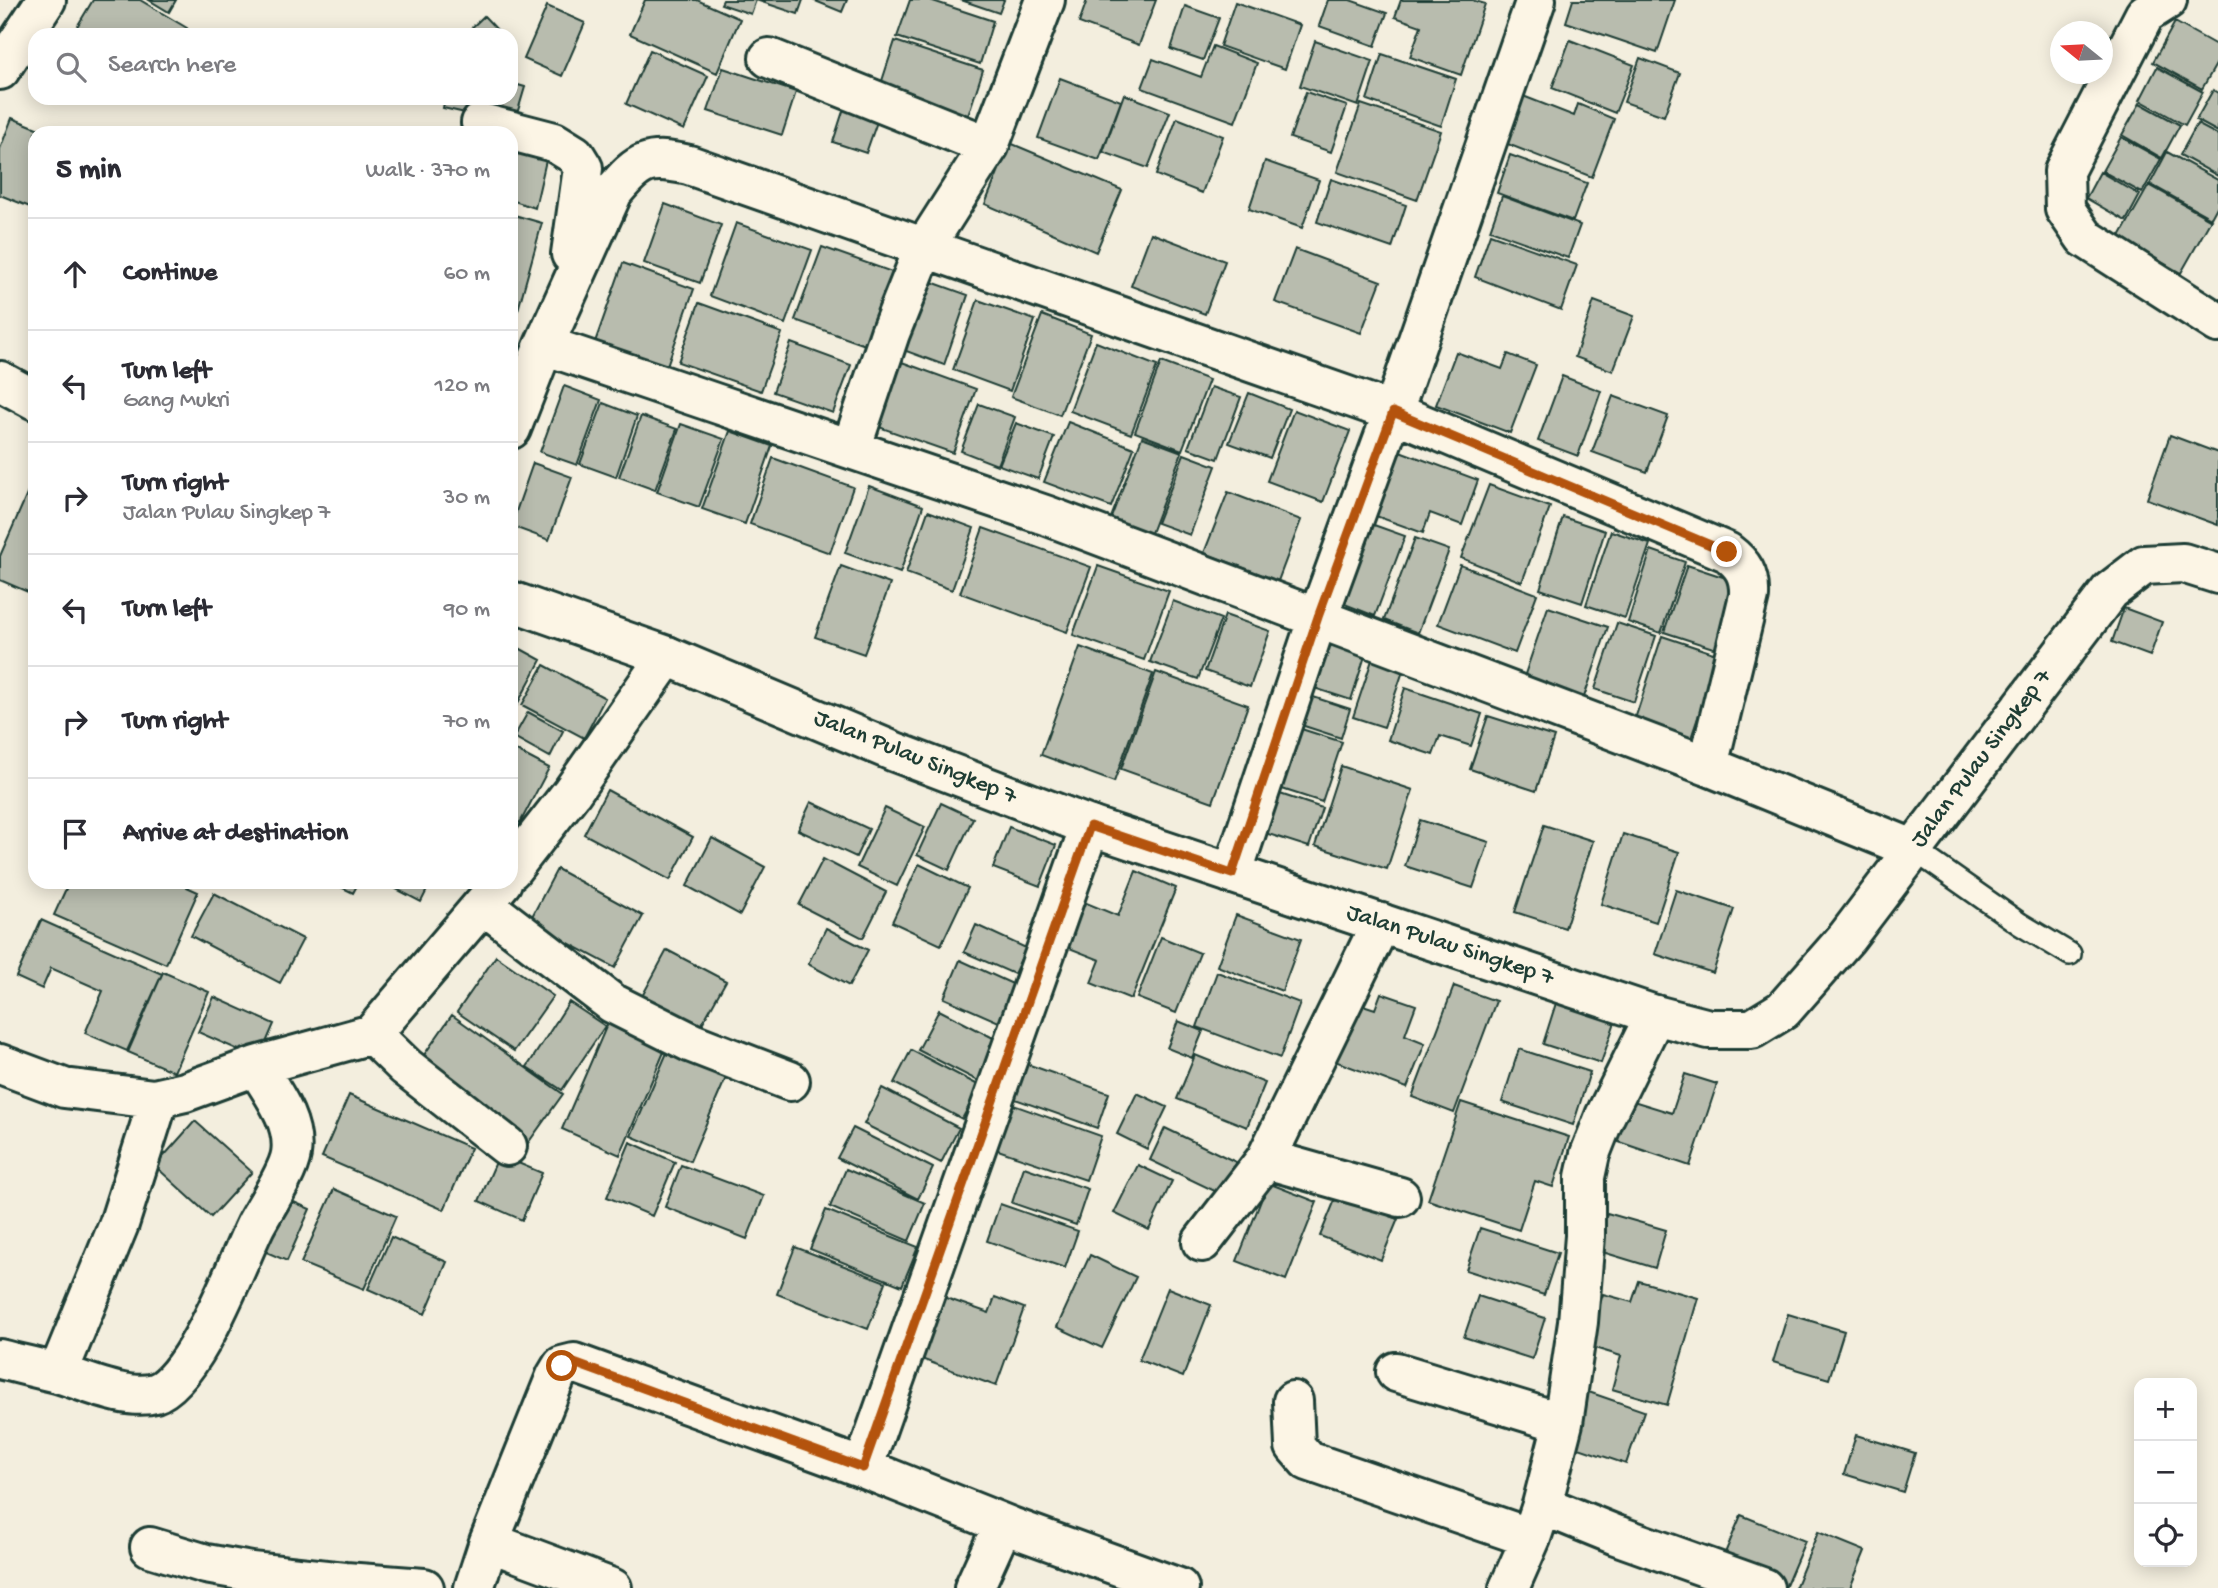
<!DOCTYPE html>
<html lang="en">
<head>
<meta charset="utf-8">
<style>
  :root { --surface:#fff; --page:#f7f7f7; --text:#2b2b33; --muted:#7c7c81; --line:#e1e1e2 }
  body { margin:0; font-family:"Gochi Hand",sans-serif; background:var(--page); color:var(--text) }
  .controls { position:absolute; right:21px; bottom:21px; display:grid; overflow:hidden; border-radius:14px; box-shadow:0 4px 18px #0003 }
  .controls button { width:63px; height:63px; display:grid; place-items:center; padding:0; border:0; border-bottom:2px solid var(--line); background:var(--surface); color:var(--text); font:35px sans-serif }
  .compass { position:absolute; left:2050px; top:21px; width:63px; height:63px; border-radius:50%; background:var(--surface); box-shadow:0 4px 18px #0003; rotate:288deg }
  .stop { position:absolute; width:21px; height:21px; margin:-16px; border:5px solid #b45309; border-radius:50%; background:#fff }
  .stop.end { background:#b45309; border-color:#fff; box-shadow:0 2px 7px #0008 }
  .list { margin:0; padding:0; list-style:none }
  h2 { display:flex; justify-content:space-between; align-items:center; height:91px; margin:0; padding:0 28px; font-size:30px }
  h2 small { font-size:23px; font-weight:400; color:var(--muted) }
  .list li { display:grid; grid-template-columns:46px 1fr auto; gap:21px; align-items:center; box-sizing:border-box; height:112px; padding:0 28px; border-top:2px solid var(--line) }
  .list b { display:block; font-size:26px; white-space:nowrap }
  .list p { margin:0; font-size:23px; white-space:nowrap; color:var(--muted) }
  .list em { font-size:23px; font-style:normal; color:var(--muted) }
  .icon { flex:none; width:38px; height:38px; fill:none; stroke:currentColor; stroke-width:2; stroke-linecap:round; stroke-linejoin:round }
  .map { position:relative; flex:none; width:2218px; height:1588px; overflow:hidden }
  .search { position:absolute; background:var(--surface); box-shadow:0 4px 18px #0003; left:28px; top:28px; width:490px; height:77px; display:flex; align-items:center; gap:18px; box-sizing:border-box; padding:0 24px; border-radius:21px; color:var(--muted); font-size:26px }
  .panel { position:absolute; background:var(--surface); box-shadow:0 4px 18px #0003; left:28px; top:126px; width:490px; height:763px; border-radius:21px }
  .map>svg:first-child { display:block }
</style>
</head>
<body>
<div class="map">
<svg width="2218" height="1588" viewBox="0 0 2218 1588">
  <rect width="100%" height="100%" fill="#f3eede"/>
  <filter id="ink" filterUnits="userSpaceOnUse"><feTurbulence type="fractalNoise" baseFrequency=".0143" numOctaves="2"/><feDisplacementMap in="SourceGraphic" scale="14" xChannelSelector="R" yChannelSelector="G"/><feConvolveMatrix kernelMatrix="1 2 1 2 8 2 1 2 1" color-interpolation-filters="sRGB"/></filter>
  <g filter="url(#ink)">
    <path fill="#b8bcae" stroke="#1f3d34" stroke-width="2" d="M93,0H140L187,28L183,35H72Z
      M149,0H176L169,12Z
      M645,0H697L740,19L717,73L630,34Z
      M723,0H756L751,14L721,4Z
      M756,0H803L798,14Z
      M813,0H847L842,12Z
      M910,0H930L993,21L980,64L897,37Z
      M961,0H1004L999,13Z
      M1087,0H1156L1139,45L1079,23Z
      M1328,0H1350L1387,13L1375,46L1319,26Z
      M1401,0H1472L1485,4L1461,75L1410,57L1421,26L1395,17Z
      M1573,0H1675L1657,53L1566,22Z
      M1235,2L1300,25L1285,69L1220,46Z
      M547,6L585,23L562,76L524,59Z
      M1185,6L1219,18L1203,60L1171,49Z
      M484,16L502,35H464Z
      M2175,22L2218,46V61L2202,89L2153,62Z
      M1570,40L1634,65L1615,113L1552,88Z
      M895,41L983,70L967,119L879,90Z
      M1315,41L1373,61L1358,106L1300,86Z
      M1213,46L1257,63L1235,122L1142,88L1153,59L1201,77Z
      M650,50L708,76L684,130L626,104Z
      M1382,54L1456,79L1441,126L1367,100Z
      M1640,58L1680,73L1664,116L1624,102Z
      M2157,67L2203,92L2185,125L2140,100Z
      M723,68L796,92L782,135L708,111Z
      M1060,78L1121,101L1099,160L1038,138Z
      M511,83L525,87L514,124L443,108L445,98H511Z
      M2213,90L2218,93V132L2196,120Z
      M1306,92L1347,106L1331,152L1290,138Z
      M1124,94L1170,112L1148,168L1103,152Z
      M1523,96L1574,116L1578,104L1614,119L1592,177L1505,143Z
      M2140,103L2180,125L2162,158L2122,135Z
      M1361,104L1441,131L1417,200L1337,172Z
      M845,105L879,116L866,153L833,142Z
      M12,118L49,133H35V209L0,195V149Z
      M1177,118L1223,136L1202,193L1156,175Z
      M2197,124L2218,135V176L2180,155Z
      M2121,137L2161,159L2142,193L2102,171Z
      M511,143L547,156L535,208L511,200Z
      M1010,143L1122,190L1096,252L985,204Z
      M2167,152L2218,180V205L2211,218L2150,184Z
      M1510,155L1587,183L1573,221L1497,193Z
      M1265,161L1319,180L1302,228L1249,209Z
      M2100,172L2140,195L2126,221L2086,198Z
      M1331,179L1406,205L1392,248L1317,222Z
      M2149,185L2211,220L2181,273L2119,238Z
      M1502,196L1580,225L1568,258L1490,230Z
      M665,204L721,225L700,283L644,263Z
      M511,214L542,223L518,310L511,309Z
      M736,223L812,250L785,324L710,296Z
      M1151,233L1225,261L1205,314L1131,286Z
      M1490,234L1577,265L1561,310L1475,277Z
      M822,247L895,273L868,346L795,320Z
      M1295,249L1381,281L1361,333L1275,302Z
      M623,263L694,289L665,371L594,345Z
      M923,279L968,295L944,365L898,348Z
      M978,300L1035,320L1010,391L953,370Z
      M1594,301L1634,316L1613,371L1575,357Z
      M699,303L782,333L761,391L678,362Z
      M1042,315L1091,334L1060,415L1011,397Z
      M1096,342L1157,366L1131,434L1070,411Z
      M791,343L851,365L833,413L773,392Z
      M1456,352L1502,369L1508,354L1536,365L1510,433L1436,405Z
      M899,361L976,389L953,453L876,426Z
      M1161,362L1209,380L1182,450L1135,432Z
      M1562,376L1601,391L1578,456L1538,441Z
      M564,386L601,400L577,465L540,452Z
      M1211,387L1241,397L1218,459L1188,448Z
      M1249,393L1289,409L1270,458L1229,443Z
      M1613,396L1668,416L1647,472L1592,452Z
      M603,403L637,416L616,477L580,464Z
      M979,404L1015,417L997,465L961,451Z
      M1294,410L1350,431L1323,502L1267,481Z
      M641,416L677,429L655,490L619,477Z
      M1068,422L1134,448L1111,507L1044,482Z
      M1016,423L1054,437L1038,479L999,465Z
      M681,424L724,439L699,507L657,492Z
      M730,431L772,446L745,524L702,509Z
      M2170,435L2218,453V525L2147,499Z
      M1142,437L1182,452L1149,538L1109,523Z
      M1397,450L1478,480L1462,525L1430,513L1423,533L1373,515Z
      M1184,454L1216,466L1190,535L1157,523Z
      M773,458L853,487L830,553L750,524Z
      M533,463L572,477L549,540L511,526Z
      M32,483L35,485V595L0,580V556Z
      M1489,485L1550,507L1522,582L1461,558Z
      M869,486L923,506L900,573L845,553Z
      M1228,492L1301,520L1278,581L1204,553Z
      M928,511L974,528L952,590L906,573Z
      M1563,517L1605,531L1582,603L1540,589Z
      M1371,524L1405,536L1375,616L1342,603Z
      M983,528L1091,567L1067,632L960,593Z
      M1611,531L1650,544L1625,618L1586,605Z
      M1415,538L1449,550L1418,633L1384,620Z
      M1651,550L1685,562L1661,633L1628,622Z
      M1460,565L1537,594L1515,653L1438,624Z
      M1687,565L1738,582L1716,649L1664,632Z
      M841,566L890,584L864,654L815,637Z
      M1098,566L1169,591L1144,660L1073,635Z
      M1173,601L1221,619L1198,679L1150,662Z
      M1548,607L1608,627L1583,700L1523,680Z
      M2124,608L2162,622L2150,656L2112,642Z
      M1225,615L1270,631L1250,687L1205,671Z
      M1617,623L1656,636L1634,702L1595,689Z
      M1662,636L1719,655L1690,741L1634,722Z
      M1316,640L1365,656L1351,700L1302,684Z
      M1080,647L1153,674L1114,782L1041,755Z
      M519,648L541,660L511,716V663Z
      M1372,660L1403,671L1384,727L1353,717Z
      M544,665L605,698L584,738L522,705Z
      M1156,672L1248,705L1213,802L1121,769Z
      M1405,688L1482,714L1471,746L1440,736L1433,755L1388,740Z
      M1304,694L1350,709L1341,738L1295,723Z
      M528,712L563,731L550,757L514,737Z
      M1488,716L1554,737L1536,791L1470,769Z
      M1292,726L1342,742L1322,802L1273,786Z
      M511,748L549,768L520,823L511,818Z
      M1341,766L1413,790L1387,869L1315,846Z
      M607,790L693,837L670,880L584,834Z
      M1274,792L1322,808L1309,847L1262,832Z
      M811,802L869,829L856,857L798,830Z
      M941,803L973,818L949,870L917,855Z
      M885,808L925,827L897,886L857,867Z
      M1420,820L1489,842L1473,888L1405,866Z
      M1544,825L1593,841L1565,928L1515,912Z
      M1009,827L1056,845L1040,886L993,868Z
      M1623,834L1679,852L1656,922L1601,904Z
      M712,838L765,867L740,915L687,886Z
      M823,859L886,892L863,938L799,905Z
      M919,864L968,888L941,945L892,922Z
      M557,869L643,916L615,968L529,922Z
      M1136,871L1176,888L1131,999L1091,983L1100,960L1054,942L1072,897L1118,916Z
      M69,882H176L198,892L166,964L54,915Z
      M331,882H359L353,893Z
      M383,882H431L421,902Z
      M1676,890L1734,909L1713,973L1655,954Z
      M214,893L303,939L280,983L191,936Z
      M1236,915L1301,939L1282,991L1217,966Z
      M41,920L162,974L127,1051L85,1033L103,991L51,968L42,989L16,977Z
      M976,925L1026,948L1014,974L964,952Z
      M826,928L868,950L849,986L808,964Z
      M1161,937L1200,953L1176,1013L1137,998Z
      M667,950L726,981L698,1031L640,1000Z
      M496,956L553,996L514,1051L457,1012Z
      M960,960L1017,986L1001,1023L944,998Z
      M163,972L209,992L174,1072L128,1052Z
      M1217,972L1300,1003L1280,1058L1197,1027Z
      M1454,986L1496,1001L1454,1113L1412,1097Z
      M1381,993L1416,1005L1405,1035L1425,1043L1407,1088L1332,1060L1354,1002L1375,1009Z
      M214,997L274,1024L259,1059L198,1032Z
      M569,1002L605,1026L562,1090L527,1067Z
      M1556,1003L1615,1022L1601,1063L1543,1044Z
      M939,1010L1003,1043L982,1083L918,1050Z
      M452,1015L563,1094L528,1143L417,1065Z
      M609,1020L667,1045L620,1155L562,1129Z
      M1178,1021L1203,1031L1192,1058L1167,1048Z
      M669,1048L728,1073L690,1161L631,1136Z
      M1519,1049L1590,1072L1573,1125L1502,1102Z
      M911,1050L980,1086L962,1119L894,1083Z
      M1195,1055L1265,1083L1247,1127L1177,1099Z
      M1027,1064L1109,1093L1097,1128L1015,1099Z
      M1685,1074L1717,1084L1690,1166L1616,1141L1630,1100L1672,1113Z
      M882,1088L959,1128L941,1163L864,1124Z
      M1137,1093L1167,1107L1147,1149L1117,1134Z
      M349,1095L471,1148L444,1210L322,1157Z
      M1005,1102L1101,1136L1086,1180L989,1147Z
      M1461,1102L1569,1137L1553,1187L1535,1181L1519,1230L1428,1200Z
      M195,1121L252,1172L211,1217L155,1166Z
      M853,1128L933,1168L918,1199L837,1158Z
      M1165,1128L1240,1164L1225,1196L1150,1160Z
      M630,1142L675,1162L652,1216L607,1197Z
      M499,1155L542,1173L522,1220L479,1201Z
      M681,1165L764,1196L747,1239L665,1207Z
      M1138,1165L1172,1181L1149,1230L1114,1213Z
      M1024,1167L1088,1189L1076,1225L1012,1203Z
      M846,1169L925,1203L909,1241L830,1207Z
      M1268,1183L1317,1202L1286,1280L1237,1261Z
      M334,1189L396,1216L364,1289L301,1263Z
      M273,1193L310,1209L287,1261L250,1245Z
      M1337,1195L1398,1219L1381,1260L1320,1236Z
      M1000,1204L1078,1231L1065,1268L987,1241Z
      M826,1210L918,1247L902,1286L810,1249Z
      M1607,1213L1666,1230L1655,1268L1596,1250Z
      M1480,1228L1558,1253L1544,1295L1466,1270Z
      M391,1237L447,1262L425,1314L368,1289Z
      M795,1247L886,1282L868,1329L777,1294Z
      M1090,1255L1136,1277L1102,1348L1057,1327Z
      M1639,1281L1698,1298L1667,1405L1612,1389L1621,1356L1588,1346L1603,1294L1632,1302Z
      M1168,1288L1211,1305L1183,1377L1139,1360Z
      M1478,1296L1545,1318L1532,1359L1464,1337Z
      M943,1297L989,1313L995,1297L1024,1308L996,1386L921,1359Z
      M1788,1314L1844,1331L1829,1379L1773,1362Z
      M1580,1389L1644,1411L1626,1464L1561,1442Z
      M1856,1435L1915,1453L1903,1492L1844,1474Z
      M1741,1515L1805,1541L1785,1588H1775L1720,1565Z
      M1818,1532L1865,1551L1850,1588H1795Z"/>
    <g fill="none" stroke-linecap="round" stroke-linejoin="round">
      <defs>
        <path id="service" d="M1913,849L2020,924L2070,954"/>
        <path id="minor" d="M2167,0L2145,14L2064,171L2065,209L2085,238L2218,323
          M769,58L989,146
          M481,123L554,142L575,155L583,168L571,254
          M544,345L1048,516L1708,766L1913,849
          M511,429L544,345L613,192C639,160 649,156 689,165L1393,412L1727,552C1743,564 1750,575 1749,596L1708,766
          M851,449L890,333L924,248L989,146L1045,0
          M511,870L572,792L667,656
          M1232,874L1318,617L1393,412L1536,0
          M484,905L612,1003L692,1043L790,1081
          M372,1034L406,1067L507,1146
          M0,1064L64,1088L154,1099L185,1092L256,1066L372,1034L502,882
          M1266,1159L1400,1197
          M1202,1242L1266,1159L1381,923
          M0,1359C19,1364 38,1368 57,1373C85,1381 127,1401 155,1393C194,1381 237,1263 255,1226C265,1207 288,1173 291,1154C296,1122 272,1092 256,1066
          M1396,1372L1563,1423
          M58,1373L119,1224L159,1098
          M1293,1401L1295,1446L1308,1461L1531,1538
          M863,1468L1090,826
          M1542,1505L1616,1535L1764,1588
          M150,1547L206,1564L251,1572L345,1582L424,1588
          M474,1588L489,1542
          M612,1588L489,1542L556,1376L562,1366L574,1363L863,1468L1011,1527L1179,1588
          M974,1588L1003,1524
          M1509,1588L1531,1538L1542,1505L1563,1423L1578,1322L1585,1236V1177L1590,1154L1605,1116L1655,1015"/>
        <path id="tertiary" d="M0,70L46,0
          M0,381L35,400
          M511,601L667,656L895,752L1090,826L1655,1015L1709,1029H1752L1783,1010L1847,937L2110,591L2144,565L2183,563L2218,574"/>
      </defs>
      <use href="#service" stroke="#1f3d34" stroke-width="26"/>
      <use href="#minor" stroke="#1f3d34" stroke-width="44"/>
      <use href="#tertiary" stroke="#1f3d34" stroke-width="44"/>
      <use href="#service" stroke="#fcf5e5" stroke-width="21"/>
      <use href="#minor" stroke="#fcf5e5" stroke-width="38"/>
      <use href="#tertiary" stroke="#fcf5e5" stroke-width="38"/>
    </g>
  </g>
  <g fill="none" stroke-linecap="round" stroke-linejoin="round" filter="url(#ink)">
    <path stroke="#b45309" stroke-width="9" d="M562,1366L574,1363L863,1468L1090,826L1232,874L1318,617L1393,412L1727,552"/>
  </g>
  <g text-anchor="middle" dominant-baseline="central" stroke-width="5" stroke-linejoin="round" paint-order="stroke">
    <g font-size="24" fill="#1f3d34" stroke="#fcf5e5">
      <text transform="translate(915 758) rotate(22)">Jalan Pulau Singkep 7</text>
      <text transform="translate(1982 759) rotate(-53)">Jalan Pulau Singkep 7</text>
      <text transform="translate(1450 946) rotate(18)">Jalan Pulau Singkep 7</text>
    </g>
  </g>
</svg>
<div class="controls">
<button>+</button>
<button>−</button>
<button><svg class="icon" aria-label="locate" viewBox="0 0 24 24"><circle cx="12" cy="12" r="6"/><path d="M12 2v4M12 18v4M2 12h4M18 12h4"/></svg></button>
</div>
<svg class="compass" viewBox="-18 -18 36 36"><path d="M0-13l5 13h-10z" fill="#e53935"/><path d="M0 13l5-13h-10z" fill="#7c7c81"/></svg>
<div class="stop" style="left:562px;top:1366px"></div>
<div class="stop end" style="left:1727px;top:552px"></div>
<div class="search"><svg class="icon" aria-label="search" viewBox="0 0 24 24"><circle cx="10" cy="10" r="6"/><path d="M15 15l6 6"/></svg>Search here</div>
<section class="panel">
<h2>5 min<small>Walk · 370 m</small></h2>
<ul class="list">
<li><svg class="icon" aria-label="ahead" viewBox="0 0 24 24"><path d="M12 20V5M6 11l6-6 6 6"/></svg><div><b>Continue</b></div><em>60 m</em></li>
<li><svg class="icon" aria-label="left" viewBox="0 0 24 24"><path d="M17 20v-9H6M10 6l-5 5 5 5"/></svg><div><b>Turn left</b><p>Gang Mukri</p></div><em>120 m</em></li>
<li><svg class="icon" aria-label="right" viewBox="0 0 24 24"><path d="M7 20v-9h11M14 6l5 5-5 5"/></svg><div><b>Turn right</b><p>Jalan Pulau Singkep 7</p></div><em>30 m</em></li>
<li><svg class="icon" aria-label="left" viewBox="0 0 24 24"><path d="M17 20v-9H6M10 6l-5 5 5 5"/></svg><div><b>Turn left</b></div><em>90 m</em></li>
<li><svg class="icon" aria-label="right" viewBox="0 0 24 24"><path d="M7 20v-9h11M14 6l5 5-5 5"/></svg><div><b>Turn right</b></div><em>70 m</em></li>
<li><svg class="icon" aria-label="arrive" viewBox="0 0 24 24"><path d="M6 21V4h12l-3 4 3 4H6"/></svg><div><b>Arrive at destination</b></div></li>
</ul>
</section>
</div>
</body>
</html>
